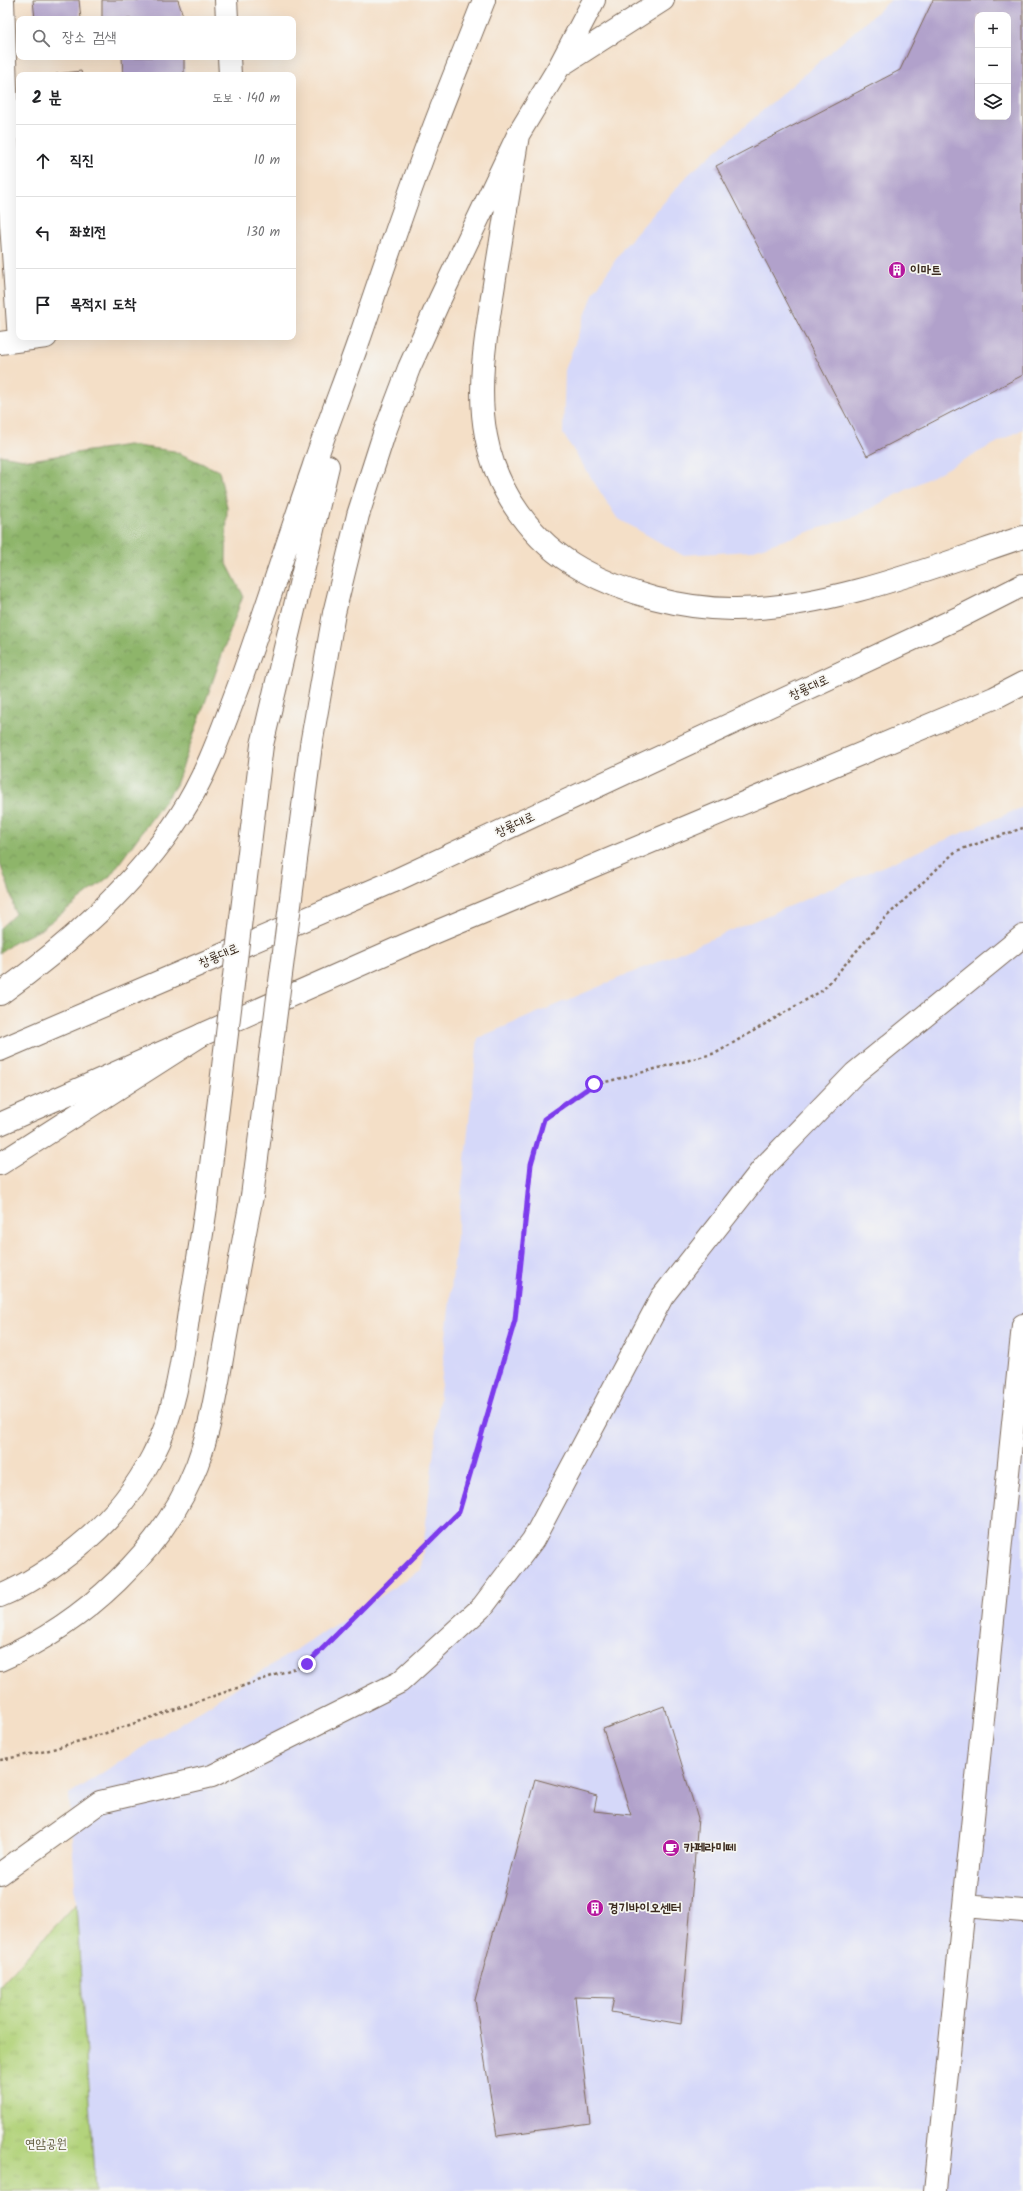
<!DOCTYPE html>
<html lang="ko">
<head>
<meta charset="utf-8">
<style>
  :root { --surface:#fff; --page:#f2f2f2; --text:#202124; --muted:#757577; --line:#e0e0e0 }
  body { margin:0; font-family:Kalam,"Poor Story",sans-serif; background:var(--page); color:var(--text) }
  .controls { position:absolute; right:12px; top:12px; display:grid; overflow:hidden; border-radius:8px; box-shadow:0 4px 16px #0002 }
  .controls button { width:36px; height:36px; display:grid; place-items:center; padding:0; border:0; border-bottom:1px solid var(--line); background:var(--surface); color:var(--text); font:20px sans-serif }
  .stop { position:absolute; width:12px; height:12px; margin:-9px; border:3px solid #7c3aed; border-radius:50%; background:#fff }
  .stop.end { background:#7c3aed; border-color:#fff; box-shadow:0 1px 4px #0008 }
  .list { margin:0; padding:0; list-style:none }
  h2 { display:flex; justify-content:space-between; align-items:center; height:52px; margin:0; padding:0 16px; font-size:17px }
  h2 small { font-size:13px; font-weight:400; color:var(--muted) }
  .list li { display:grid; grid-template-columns:26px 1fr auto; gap:12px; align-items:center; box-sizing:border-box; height:72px; padding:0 16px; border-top:1px solid var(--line) }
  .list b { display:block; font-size:15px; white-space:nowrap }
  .list em { font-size:13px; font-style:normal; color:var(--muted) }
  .icon { flex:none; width:22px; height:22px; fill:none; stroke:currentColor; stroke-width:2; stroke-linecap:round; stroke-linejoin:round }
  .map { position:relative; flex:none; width:1023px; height:2191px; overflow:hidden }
  .search { position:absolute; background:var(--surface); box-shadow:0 4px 16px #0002; left:16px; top:16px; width:280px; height:44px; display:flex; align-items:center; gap:10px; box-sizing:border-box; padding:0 14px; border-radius:8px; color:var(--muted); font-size:15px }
  .panel { position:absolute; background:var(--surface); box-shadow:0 4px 16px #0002; left:16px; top:72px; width:280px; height:268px; border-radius:8px }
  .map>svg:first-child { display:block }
</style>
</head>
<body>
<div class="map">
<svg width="1023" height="2191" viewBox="0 0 1023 2191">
  <defs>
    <pattern id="grass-tufts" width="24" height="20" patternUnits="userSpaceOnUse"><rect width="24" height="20" fill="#b3d37b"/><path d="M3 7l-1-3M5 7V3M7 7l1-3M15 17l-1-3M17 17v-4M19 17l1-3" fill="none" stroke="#9bb56a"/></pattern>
    <pattern id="forest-crowns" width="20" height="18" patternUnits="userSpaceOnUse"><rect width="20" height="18" fill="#8eb56b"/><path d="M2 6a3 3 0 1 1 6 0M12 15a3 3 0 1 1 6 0" fill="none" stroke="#759357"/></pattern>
  </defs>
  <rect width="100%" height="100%" fill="#f6f6f2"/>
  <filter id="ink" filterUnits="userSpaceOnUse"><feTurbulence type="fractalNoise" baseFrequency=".025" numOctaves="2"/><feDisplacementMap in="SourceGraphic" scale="8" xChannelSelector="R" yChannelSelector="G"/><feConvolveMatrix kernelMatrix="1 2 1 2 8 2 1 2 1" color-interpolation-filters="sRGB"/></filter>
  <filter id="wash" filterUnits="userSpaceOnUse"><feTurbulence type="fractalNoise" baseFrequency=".012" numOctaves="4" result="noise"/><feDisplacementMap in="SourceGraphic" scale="16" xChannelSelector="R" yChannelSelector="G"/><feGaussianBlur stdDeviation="0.9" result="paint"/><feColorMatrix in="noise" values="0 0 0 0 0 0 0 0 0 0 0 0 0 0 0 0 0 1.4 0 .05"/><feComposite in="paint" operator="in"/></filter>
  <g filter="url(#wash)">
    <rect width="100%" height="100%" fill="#f4dfc7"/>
    <path fill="#d5d8f9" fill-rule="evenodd" d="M891,0H1023V429L856,516L751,551L682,555L617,518L563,434L565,370L594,292L624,247L689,174ZM978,15H1008V117H978Z
      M1023,807V2191H95L69,1794L421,1570L478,1038Z"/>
    <path fill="url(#grass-tufts)" stroke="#777e4c" d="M76,1904L95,2191H0V1985Z"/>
    <path fill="url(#forest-crowns)" stroke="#647044" d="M128,445L174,451L219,471L227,507L226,562L243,595L176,785L110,876L40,930L13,943L0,953V928L15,914L11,894L0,864V455L30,460Z"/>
    <g id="blocks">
      <path fill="#b1a1cb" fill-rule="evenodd" d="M33,0H79L81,19H35Z
        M102,0H178L184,19H102Z
        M933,0H1023V375L867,456L716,166L900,70ZM978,15H1008V117H978Z
        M122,57H184V75H123Z
        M81,71L82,75H56V74Z
        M664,1706L698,1818L681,2024L611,2012L614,1998L575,1997L590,2123L497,2136L475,2000L535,1779L597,1796L594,1811L631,1815L603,1729Z"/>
    </g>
  </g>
  <g filter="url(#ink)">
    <use href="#blocks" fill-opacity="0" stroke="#7c6959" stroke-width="1"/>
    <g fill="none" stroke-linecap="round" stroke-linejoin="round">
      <defs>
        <path id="minor" d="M3,0L10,209L19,340
          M226,0L227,19
          M229,57L230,75
          M0,343L46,337
          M0,1874L100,1802L212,1776L400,1682L483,1606L533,1540L662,1297L764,1167L855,1073L1023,936
          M964,1906L1023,1911
          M935,2191L1023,1325"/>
        <path id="major" d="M0,1050L392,882L958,618L1023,585
          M0,1124L405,945L994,698L1023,683"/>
        <path id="highway" d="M560,66L663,0
          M518,135C510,183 503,231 495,278C487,330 476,384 486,436C496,491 532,542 581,569C625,594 683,609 733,609C825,610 936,566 1023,537
          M262,745L328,466
          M311,745L334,613L358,515L384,434L409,368L440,299L518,135L559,67L594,0
          M0,994C66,947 136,884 180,816C208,773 224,724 242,677C267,607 289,537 313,468C327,425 344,383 359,340C383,270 406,200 432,132C449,87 467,44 484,0
          M0,1164L203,1034
          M0,1596C29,1584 55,1566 79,1546C110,1521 135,1491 153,1455C176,1412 182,1359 189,1312C195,1277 201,1242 206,1207
          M0,1660C83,1624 164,1550 197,1465C211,1427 217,1387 224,1347C233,1297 242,1246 252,1196"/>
      </defs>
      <use href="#minor" stroke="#7c6959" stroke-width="24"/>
      <use href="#major" stroke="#7c6959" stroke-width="24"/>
      <use href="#highway" stroke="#7c6959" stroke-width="24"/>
      <path stroke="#7c6959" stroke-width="2.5" stroke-dasharray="3 3" stroke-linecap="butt" d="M0,1760L46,1751L106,1733L307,1664L459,1512L515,1320L531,1164L544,1119L594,1085L716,1053L823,990L884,919L956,851L1023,828"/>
      <use href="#minor" stroke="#fff" stroke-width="22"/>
      <use href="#major" stroke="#fff" stroke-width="22"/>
      <use href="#highway" stroke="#fff" stroke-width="22"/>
      <defs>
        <path id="highway-bridge" d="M252,1196L311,745
          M206,1207L262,745"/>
      </defs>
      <use href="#highway-bridge" stroke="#7c6959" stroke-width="24" stroke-linecap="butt"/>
      <use href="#highway-bridge" stroke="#fff" stroke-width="22"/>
    </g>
  </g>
  <g fill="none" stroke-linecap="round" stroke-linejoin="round" filter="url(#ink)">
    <path stroke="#7c3aed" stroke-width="5" d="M307,1664L459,1512L515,1320L531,1164L544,1119L594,1084"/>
  </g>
  <defs>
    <symbol id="building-disc" viewBox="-11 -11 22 22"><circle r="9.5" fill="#b5179e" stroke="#f6f6f2"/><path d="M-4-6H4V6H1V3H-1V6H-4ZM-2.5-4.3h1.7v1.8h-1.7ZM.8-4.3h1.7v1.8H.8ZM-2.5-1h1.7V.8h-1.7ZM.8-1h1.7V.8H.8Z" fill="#fff"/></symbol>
    <symbol id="cafe-disc" viewBox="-11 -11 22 22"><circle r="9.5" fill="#b5179e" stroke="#f6f6f2"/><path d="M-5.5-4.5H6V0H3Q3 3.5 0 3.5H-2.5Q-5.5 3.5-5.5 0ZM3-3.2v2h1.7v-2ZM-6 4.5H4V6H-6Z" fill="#fff"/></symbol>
  </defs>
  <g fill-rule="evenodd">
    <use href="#building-disc" x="887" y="260" width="20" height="20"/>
    <use href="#cafe-disc" x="661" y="1838" width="20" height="20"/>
    <use href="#building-disc" x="585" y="1898" width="20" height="20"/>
  </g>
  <g text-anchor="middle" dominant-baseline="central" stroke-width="3.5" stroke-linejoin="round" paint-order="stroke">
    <g font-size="13" font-weight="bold" fill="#3b2a1e" stroke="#f6f6f2" text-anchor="start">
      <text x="910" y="270">이마트</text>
      <text x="684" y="1848">카페라미떼</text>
      <text x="608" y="1908">경기바이오센터</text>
    </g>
    <g font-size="13" fill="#3b2a1e" stroke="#f6f6f2">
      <text transform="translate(809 688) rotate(-25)">창룡대로</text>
      <text transform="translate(515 825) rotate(-25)">창룡대로</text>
      <text transform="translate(219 956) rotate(-23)">창룡대로</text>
    </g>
    <g font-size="13" fill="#595435" stroke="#f6f6f2">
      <text x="46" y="2144">연암공원</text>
    </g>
  </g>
</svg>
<div class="controls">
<button>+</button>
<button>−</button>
<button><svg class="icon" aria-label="layers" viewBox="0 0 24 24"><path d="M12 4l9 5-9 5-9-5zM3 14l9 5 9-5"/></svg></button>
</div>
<div class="stop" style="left:594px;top:1084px"></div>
<div class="stop end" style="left:307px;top:1664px"></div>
<div class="search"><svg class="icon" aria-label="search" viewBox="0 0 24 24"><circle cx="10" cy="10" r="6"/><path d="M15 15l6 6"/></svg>장소 검색</div>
<section class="panel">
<h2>2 분<small>도보 · 140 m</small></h2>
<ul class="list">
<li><svg class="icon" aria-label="ahead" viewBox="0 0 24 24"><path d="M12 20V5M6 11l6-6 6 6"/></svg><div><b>직진</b></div><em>10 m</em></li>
<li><svg class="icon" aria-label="left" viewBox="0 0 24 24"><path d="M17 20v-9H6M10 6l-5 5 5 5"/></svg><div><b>좌회전</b></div><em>130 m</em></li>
<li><svg class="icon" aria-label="arrive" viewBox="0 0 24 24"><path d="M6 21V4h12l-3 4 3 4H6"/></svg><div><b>목적지 도착</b></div></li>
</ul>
</section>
</div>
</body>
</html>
